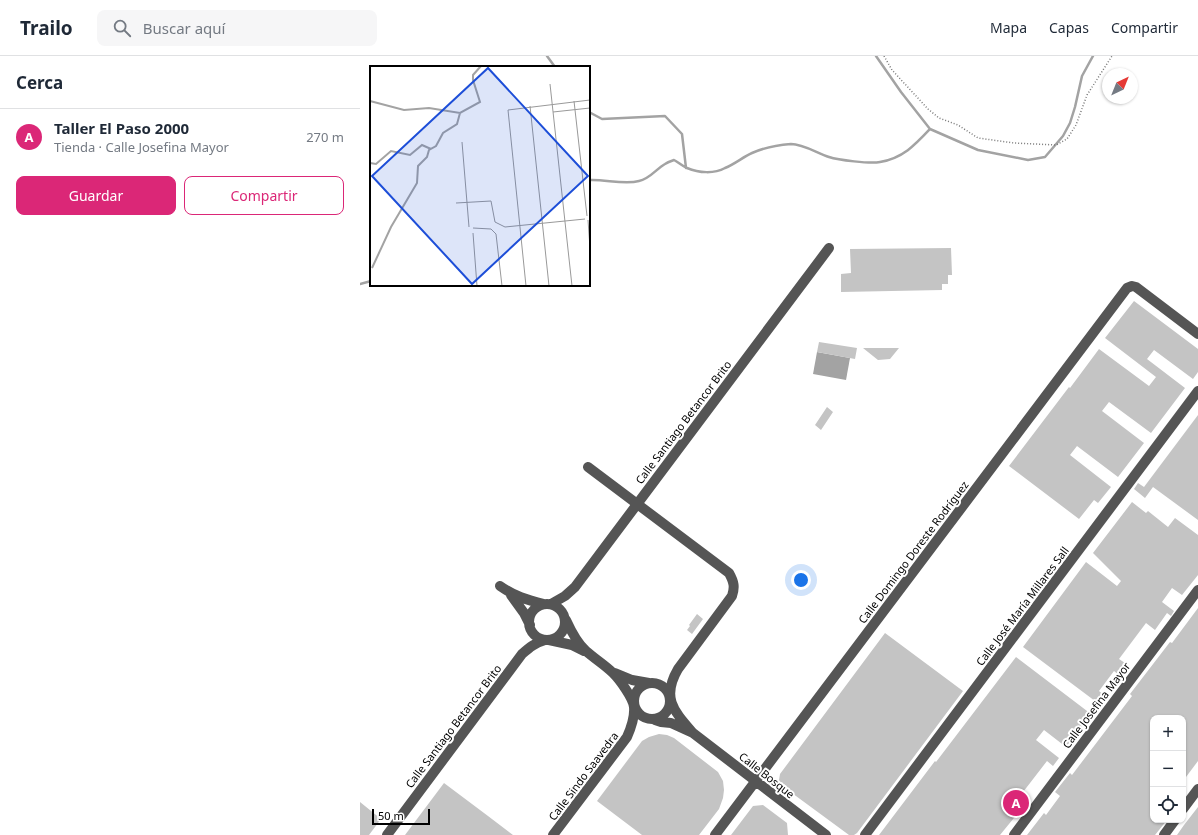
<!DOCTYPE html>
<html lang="es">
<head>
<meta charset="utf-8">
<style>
  :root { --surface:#fff; --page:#f6f6f7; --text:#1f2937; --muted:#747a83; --line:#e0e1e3; --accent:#db2777 }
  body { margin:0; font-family:"Noto Sans",sans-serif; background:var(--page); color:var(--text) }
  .controls { position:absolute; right:12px; bottom:12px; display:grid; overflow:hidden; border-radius:8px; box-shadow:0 1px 3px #0004 }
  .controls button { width:36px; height:36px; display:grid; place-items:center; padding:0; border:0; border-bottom:1px solid var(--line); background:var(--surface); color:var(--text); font:20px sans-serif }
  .compass { position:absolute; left:742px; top:12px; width:36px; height:36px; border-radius:50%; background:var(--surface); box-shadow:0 1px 3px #0004; rotate:43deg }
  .scale { position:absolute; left:12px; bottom:10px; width:58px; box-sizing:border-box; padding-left:4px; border:2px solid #000; border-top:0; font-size:11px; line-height:14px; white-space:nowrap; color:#000; -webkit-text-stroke:3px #fff; paint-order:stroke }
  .you { position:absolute; left:441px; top:524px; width:14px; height:14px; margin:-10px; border:3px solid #fff; border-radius:50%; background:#1a73e8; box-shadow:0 0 0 6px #1a73e833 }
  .badge { display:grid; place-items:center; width:26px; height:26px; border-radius:50%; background:var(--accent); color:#fff; font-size:13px; font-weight:700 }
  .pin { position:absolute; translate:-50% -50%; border:2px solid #fff; box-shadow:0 1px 4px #0006 }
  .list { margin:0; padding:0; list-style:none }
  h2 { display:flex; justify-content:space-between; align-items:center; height:52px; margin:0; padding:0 16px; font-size:17px }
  h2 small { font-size:13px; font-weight:400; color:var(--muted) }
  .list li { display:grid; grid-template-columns:26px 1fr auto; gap:12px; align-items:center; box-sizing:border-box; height:56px; padding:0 16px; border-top:1px solid var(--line) }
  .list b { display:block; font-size:15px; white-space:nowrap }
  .list p { margin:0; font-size:13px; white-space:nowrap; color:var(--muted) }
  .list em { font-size:13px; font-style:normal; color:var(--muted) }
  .actions { display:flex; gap:8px; padding:12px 16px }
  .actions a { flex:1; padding:9px 0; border:1px solid var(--accent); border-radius:8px; text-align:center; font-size:14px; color:var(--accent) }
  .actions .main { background:var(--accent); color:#fff }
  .icon { flex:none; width:22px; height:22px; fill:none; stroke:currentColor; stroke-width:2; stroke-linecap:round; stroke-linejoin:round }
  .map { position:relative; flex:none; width:838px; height:779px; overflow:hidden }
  header { display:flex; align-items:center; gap:24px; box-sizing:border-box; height:56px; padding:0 20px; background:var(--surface); border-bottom:1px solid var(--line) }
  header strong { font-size:19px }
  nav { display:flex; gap:22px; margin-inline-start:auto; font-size:14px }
  .search { width:280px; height:36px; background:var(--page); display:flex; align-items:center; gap:10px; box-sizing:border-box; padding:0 14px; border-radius:8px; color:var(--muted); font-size:15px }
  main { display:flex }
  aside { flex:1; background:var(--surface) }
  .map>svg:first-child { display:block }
</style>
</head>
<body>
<header>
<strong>Trailo</strong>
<div class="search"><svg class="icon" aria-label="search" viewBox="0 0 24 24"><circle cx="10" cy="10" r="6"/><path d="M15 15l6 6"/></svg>Buscar aquí</div>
<nav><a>Mapa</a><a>Capas</a><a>Compartir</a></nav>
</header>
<main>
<aside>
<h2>Cerca<small></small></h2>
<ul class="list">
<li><span class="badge">A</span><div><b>Taller El Paso 2000</b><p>Tienda · Calle Josefina Mayor</p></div><em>270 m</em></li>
</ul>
<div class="actions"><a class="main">Guardar</a><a>Compartir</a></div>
</aside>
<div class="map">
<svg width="838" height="779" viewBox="0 0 838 779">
  <rect width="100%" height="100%" fill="#fff"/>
  <path fill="#a3a3a3" d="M457,296L490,302L486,324L453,318Z"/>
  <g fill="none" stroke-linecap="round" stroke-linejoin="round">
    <path stroke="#a3a3a3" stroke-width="2.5" d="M187,0L195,11
      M516,0L541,36L570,73L618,94L668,104L685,101L703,80L710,67L715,51L722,20L733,0
      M229,56L242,63L305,60L322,78L326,112
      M229,124C245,123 264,129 279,125C290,123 296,113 305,108C308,106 311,105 314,104C318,106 322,110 327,112C339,117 354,118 365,112C375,108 383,101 392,97C403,92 419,89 431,88C443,88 457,97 469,101C478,104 510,108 520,106C543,102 555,89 570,73
      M0,228L11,225"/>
  </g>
  <path fill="#c4c4c4" d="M591,192L592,219H588V228H582V234L481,236V218L491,217L490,193Z
    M774,245L838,293V316L833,323L794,294L787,303L825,332L791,377L749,346L742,355L784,387L758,421L717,390L710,399L751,431L738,447L734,444L719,463L649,410L709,331L710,332L739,293L789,330L796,321L745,282Z
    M459,286L497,292L495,303L457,296Z
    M503,292H539L530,303L518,304Z
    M467,351L473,356L461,374L455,369Z
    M838,359V464L793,431L785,442L774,433L778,427L784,431Z
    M772,446L786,457L788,455L808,471L815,462L838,479V519L822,539L812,532L802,546L814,555L811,560L807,557L795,574L786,567L759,603L768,609L760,620L754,615L739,635L745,640L739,648L663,591L726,506L757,530L761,525L733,497Z
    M838,552V705L823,725V662H793V764H807L795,779H667L684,757L686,759L700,740L695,736L710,717L712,719L772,640L770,638L810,586L812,587Z
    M337,558L343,563L332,578L327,574L330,570L329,569Z
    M525,577L603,635L497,777L494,779H489L421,729L419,724L420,718Z
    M656,601L731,658L706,691L684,674L676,684L699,702L693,710L687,705L660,740L666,745L658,757L640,779H519L575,705L576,706Z
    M299,678L307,679L314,682L358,716L363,725L364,734L363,742L359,753L339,779H282L237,745L282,685L289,681Z
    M84,727L128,760L153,779H45Z
    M0,746L21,763L9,779H0Z
    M403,749L427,767L428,779H371L393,750Z
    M838,751V779H817L824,769Z"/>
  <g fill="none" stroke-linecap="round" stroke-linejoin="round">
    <path stroke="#777" stroke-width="1.5" stroke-dasharray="1 2" stroke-linecap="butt" d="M524,0L532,14L568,53L579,62L598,69L618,82L654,87L696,89L707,83L716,69L727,39L752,0"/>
    <path stroke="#555" stroke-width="10" d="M228,411L369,517C374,526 375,531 372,540L318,613C301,642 314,655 333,677
      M140,530C154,540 167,544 184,548
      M151,539L164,557L170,569
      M169 566a18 18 0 1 1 36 0a18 18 0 1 1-36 0Z
      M191,548L205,540L215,531L469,192
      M189,584L212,589L224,595
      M255,617L272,624L289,627
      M274 645a18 18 0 1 1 36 0a18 18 0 1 1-36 0Z
      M295,664L301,666L311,667L333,677L466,779
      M823,753L838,733
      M27,779L162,598C170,591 175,587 185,584
      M193,779L267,681C271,672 275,662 274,651C273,642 260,624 253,617C245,609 235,603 226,595C217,587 211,575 206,564
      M355,779L767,232L772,230L776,231L838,278
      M505,779L838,335
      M654,779L838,534
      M804,779L815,764"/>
  </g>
  <g text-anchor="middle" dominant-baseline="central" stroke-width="4" stroke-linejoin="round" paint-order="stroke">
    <g font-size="11" fill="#000" stroke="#fff">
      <text transform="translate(323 366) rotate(-53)">Calle Santiago Betancor Brito</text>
      <text transform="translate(553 496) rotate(-53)">Calle Domingo Doreste Rodríguez</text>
      <text transform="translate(662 550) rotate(-53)">Calle José María Millares Sall</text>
      <text transform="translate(736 649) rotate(-53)">Calle Josefina Mayor</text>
      <text transform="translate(93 670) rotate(-53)">Calle Santiago Betancor Brito</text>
      <text transform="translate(407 719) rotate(38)">Calle Bosque</text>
      <text transform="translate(223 720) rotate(-53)">Calle Sindo Saavedra</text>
    </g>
  </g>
  <g transform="translate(10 10)">
    <rect width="220" height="220" fill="#fff"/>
    <path fill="none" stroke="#a3a3a3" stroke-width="2" d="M0,35L34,44L59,42L90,47L110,36L103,14V9L111,0M0,97L6,98L21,85L40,89L52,79L61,83M2,202L21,161L47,117L48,100L57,91L59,84L66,80L73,67L87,58L90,47"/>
    <path fill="none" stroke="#999" stroke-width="1" d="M180,18L202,220M204,35L217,150M160,40L179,220M183,46L220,42M92,76L99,161M86,137L121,135L125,156L135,161L215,153M218,154L220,182M103,162L121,163L126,168L132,220M103,167L107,220M156,220L138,44L220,34"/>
    <path fill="#1d4ed8" fill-opacity="0.15" stroke="#1d4ed8" stroke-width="2" d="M118,2L218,110L102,218L2,110Z"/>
    <rect width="220" height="220" fill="none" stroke="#000" stroke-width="2"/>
  </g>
</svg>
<div class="controls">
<button>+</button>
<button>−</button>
<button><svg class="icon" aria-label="locate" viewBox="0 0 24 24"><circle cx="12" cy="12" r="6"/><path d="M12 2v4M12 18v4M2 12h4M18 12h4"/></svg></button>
</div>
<svg class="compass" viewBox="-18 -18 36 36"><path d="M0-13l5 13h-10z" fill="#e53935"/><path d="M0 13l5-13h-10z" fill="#747a83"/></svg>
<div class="scale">50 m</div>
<div class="you"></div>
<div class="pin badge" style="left:656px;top:747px">A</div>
</div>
</main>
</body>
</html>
